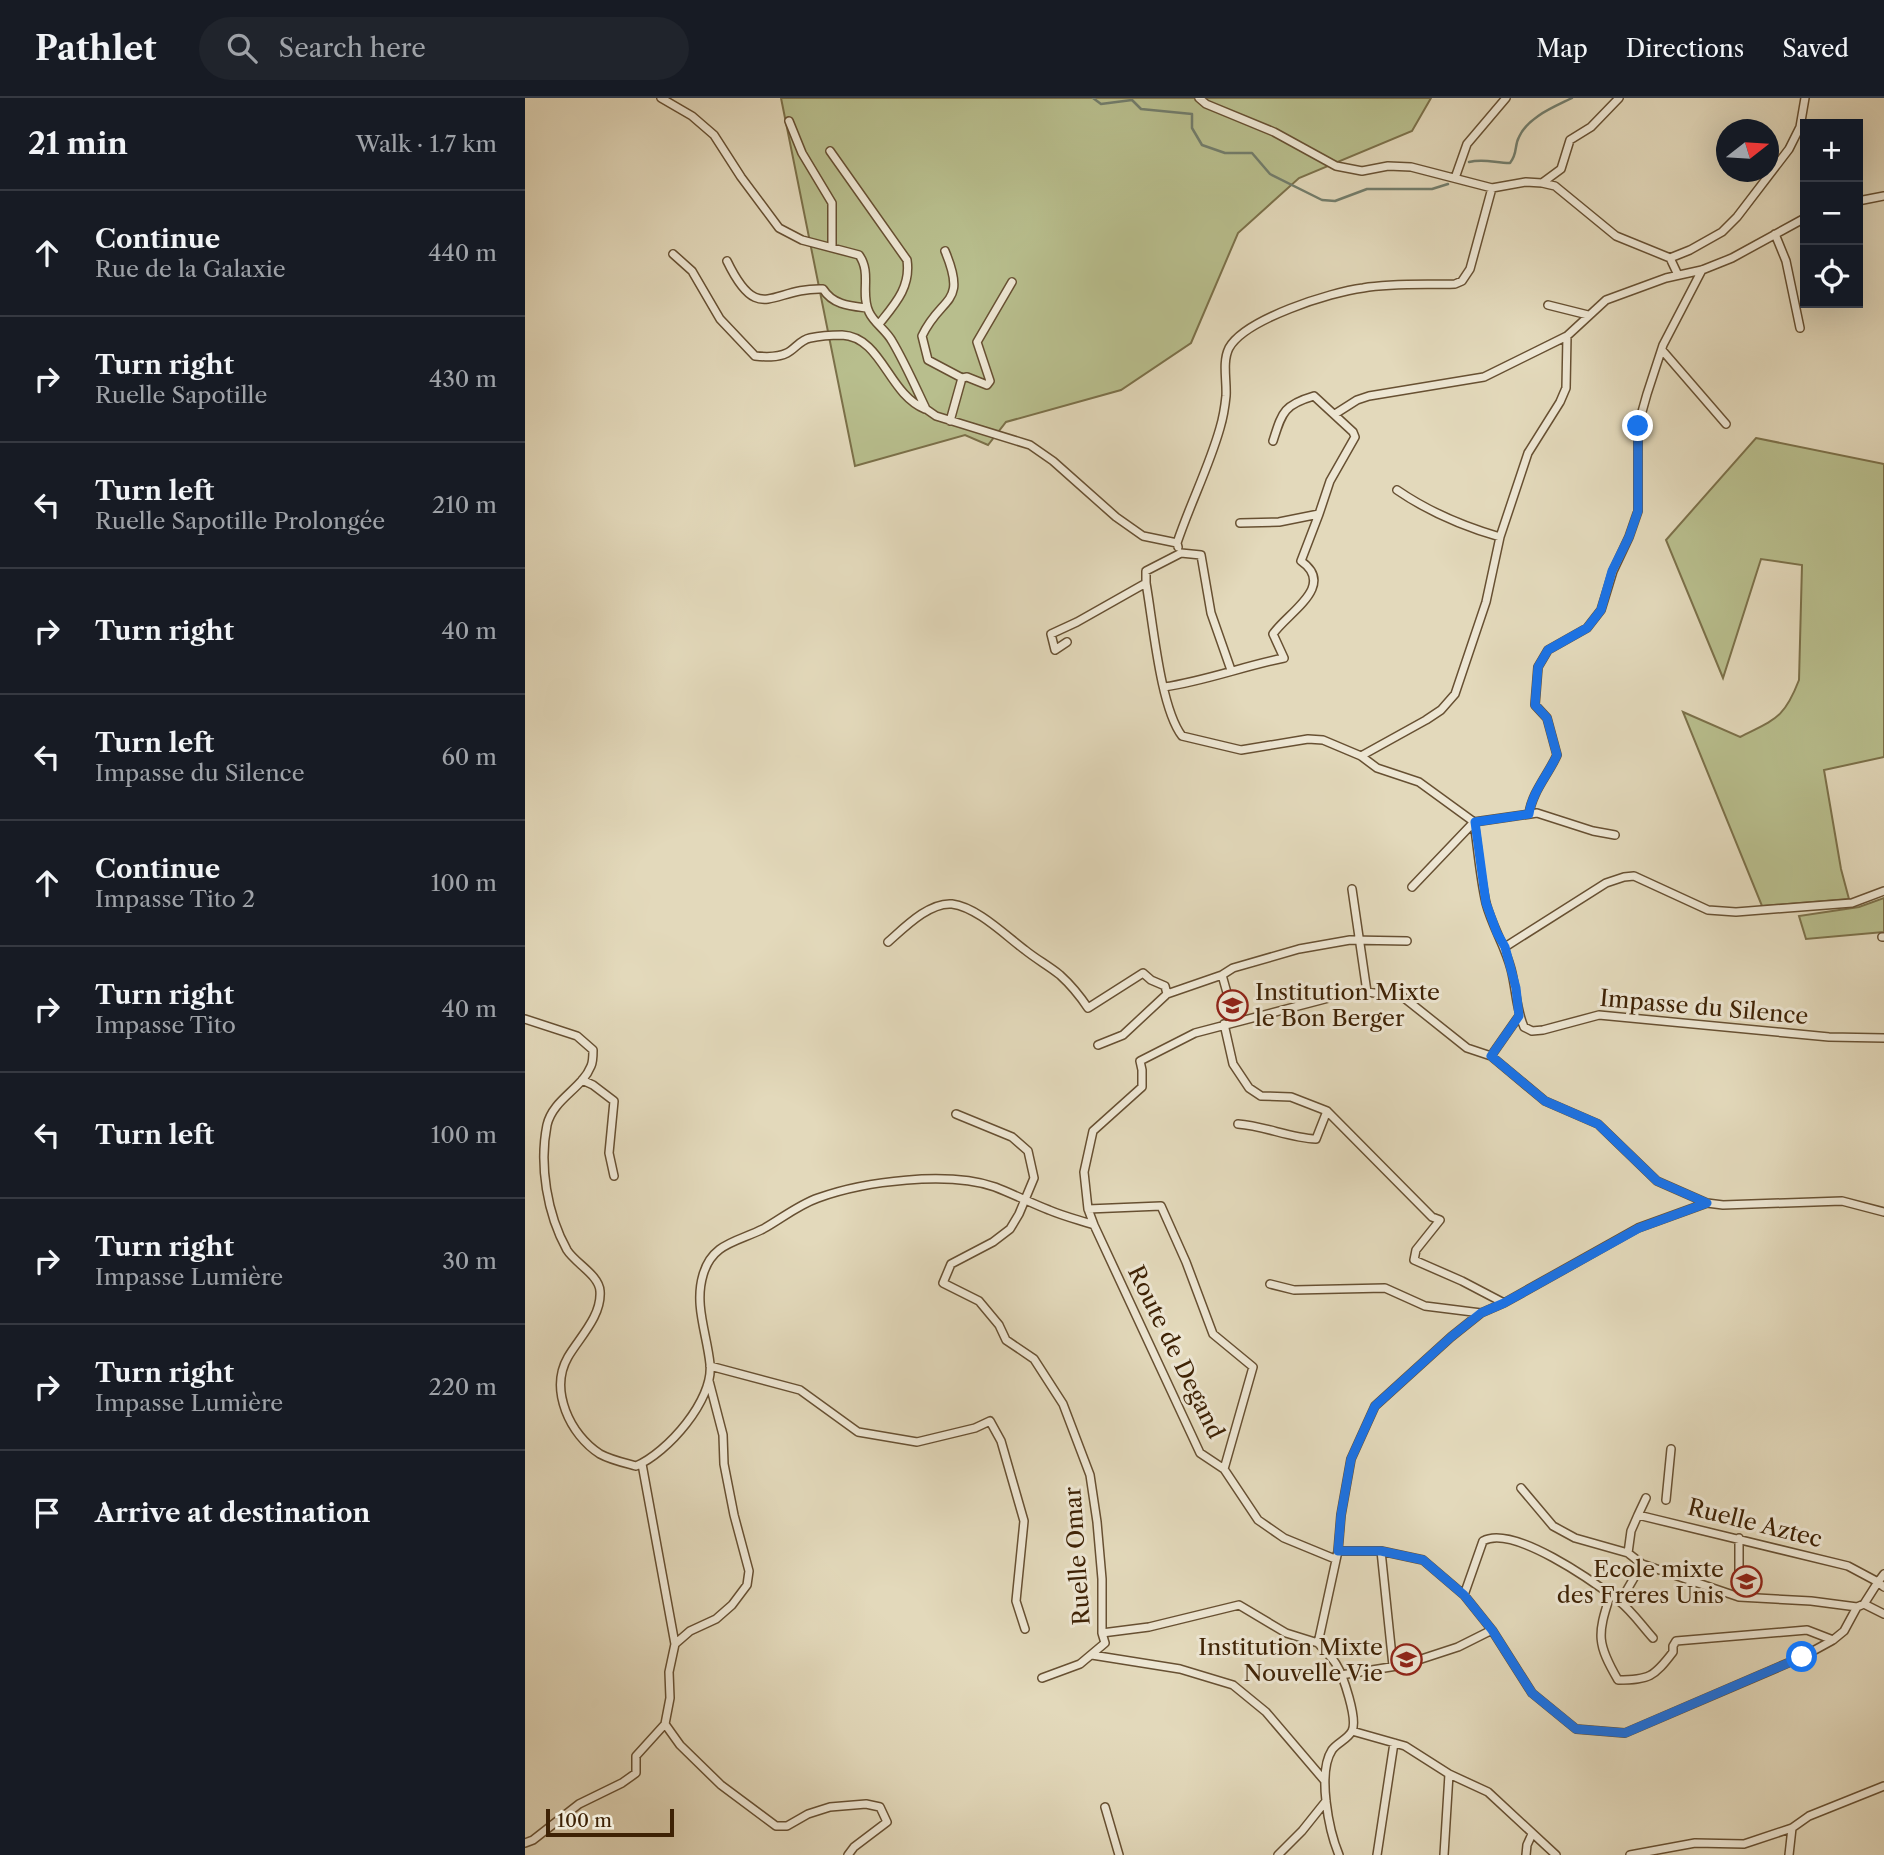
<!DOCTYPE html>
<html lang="en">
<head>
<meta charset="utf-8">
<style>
  :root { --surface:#171b24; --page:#20242c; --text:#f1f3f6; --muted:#9ea1a6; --line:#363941 }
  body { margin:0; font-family:"Libre Caslon Text",serif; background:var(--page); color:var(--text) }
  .controls { position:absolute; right:21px; top:21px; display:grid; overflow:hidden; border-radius:0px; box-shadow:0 7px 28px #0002 }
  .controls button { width:63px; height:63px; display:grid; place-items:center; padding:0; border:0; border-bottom:2px solid var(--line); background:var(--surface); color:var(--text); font:35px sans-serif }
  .compass { position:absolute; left:1191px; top:21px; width:63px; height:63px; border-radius:50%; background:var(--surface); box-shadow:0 7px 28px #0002; rotate:73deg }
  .scale { position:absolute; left:21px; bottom:18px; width:128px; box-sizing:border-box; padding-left:7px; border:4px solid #3e2205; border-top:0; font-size:19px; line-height:24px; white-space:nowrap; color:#3e2205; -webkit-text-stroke:5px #ede6d3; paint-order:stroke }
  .stop { position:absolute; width:21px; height:21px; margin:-16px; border:5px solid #1a73e8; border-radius:50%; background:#fff }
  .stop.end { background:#1a73e8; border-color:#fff; box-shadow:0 2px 7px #0008 }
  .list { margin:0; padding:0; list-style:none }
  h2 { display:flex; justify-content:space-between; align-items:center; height:91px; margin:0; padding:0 28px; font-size:30px }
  h2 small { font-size:23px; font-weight:400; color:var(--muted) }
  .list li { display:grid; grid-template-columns:46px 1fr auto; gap:21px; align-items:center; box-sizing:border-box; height:126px; padding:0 28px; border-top:2px solid var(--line) }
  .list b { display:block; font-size:26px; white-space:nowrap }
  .list p { margin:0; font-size:23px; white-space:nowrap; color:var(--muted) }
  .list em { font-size:23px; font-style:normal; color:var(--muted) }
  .icon { flex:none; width:38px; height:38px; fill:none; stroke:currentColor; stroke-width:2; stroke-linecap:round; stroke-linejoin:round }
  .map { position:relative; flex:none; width:1359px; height:1757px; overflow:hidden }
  header { display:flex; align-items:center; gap:42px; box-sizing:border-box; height:98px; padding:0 35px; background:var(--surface); border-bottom:2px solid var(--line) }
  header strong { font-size:33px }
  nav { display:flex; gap:38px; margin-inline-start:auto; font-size:24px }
  .search { width:490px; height:63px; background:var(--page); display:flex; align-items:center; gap:18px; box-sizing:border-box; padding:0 24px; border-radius:38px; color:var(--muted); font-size:26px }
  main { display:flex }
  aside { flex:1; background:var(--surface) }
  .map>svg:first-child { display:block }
</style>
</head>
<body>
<header>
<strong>Pathlet</strong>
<div class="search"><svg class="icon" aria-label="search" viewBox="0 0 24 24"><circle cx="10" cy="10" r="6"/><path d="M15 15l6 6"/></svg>Search here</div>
<nav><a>Map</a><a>Directions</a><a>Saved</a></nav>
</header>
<main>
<aside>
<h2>21 min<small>Walk · 1.7 km</small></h2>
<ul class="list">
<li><svg class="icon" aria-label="ahead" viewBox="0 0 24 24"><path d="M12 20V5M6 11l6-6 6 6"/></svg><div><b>Continue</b><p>Rue de la Galaxie</p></div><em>440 m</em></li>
<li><svg class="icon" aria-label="right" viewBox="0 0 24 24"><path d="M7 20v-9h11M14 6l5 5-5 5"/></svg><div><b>Turn right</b><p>Ruelle Sapotille</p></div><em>430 m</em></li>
<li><svg class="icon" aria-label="left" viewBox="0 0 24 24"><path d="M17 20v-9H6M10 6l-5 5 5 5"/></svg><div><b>Turn left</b><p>Ruelle Sapotille Prolongée</p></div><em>210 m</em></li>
<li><svg class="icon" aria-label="right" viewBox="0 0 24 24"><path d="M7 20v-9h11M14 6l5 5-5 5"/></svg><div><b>Turn right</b></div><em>40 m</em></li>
<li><svg class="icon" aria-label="left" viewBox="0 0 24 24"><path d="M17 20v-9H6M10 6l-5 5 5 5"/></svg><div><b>Turn left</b><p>Impasse du Silence</p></div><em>60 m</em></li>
<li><svg class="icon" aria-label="ahead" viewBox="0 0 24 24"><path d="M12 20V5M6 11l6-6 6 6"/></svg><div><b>Continue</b><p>Impasse Tito 2</p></div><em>100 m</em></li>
<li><svg class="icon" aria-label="right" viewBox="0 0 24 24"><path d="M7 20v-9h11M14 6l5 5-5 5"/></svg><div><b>Turn right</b><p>Impasse Tito</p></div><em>40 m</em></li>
<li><svg class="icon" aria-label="left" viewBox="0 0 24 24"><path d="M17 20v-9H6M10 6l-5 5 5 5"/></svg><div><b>Turn left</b></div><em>100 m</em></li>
<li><svg class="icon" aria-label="right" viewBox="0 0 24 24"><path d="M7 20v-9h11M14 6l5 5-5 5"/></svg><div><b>Turn right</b><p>Impasse Lumière</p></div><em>30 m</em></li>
<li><svg class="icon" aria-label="right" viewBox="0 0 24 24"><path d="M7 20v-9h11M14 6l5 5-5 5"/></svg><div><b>Turn right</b><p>Impasse Lumière</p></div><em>220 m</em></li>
<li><svg class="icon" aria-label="arrive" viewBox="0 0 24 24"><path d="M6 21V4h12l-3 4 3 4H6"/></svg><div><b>Arrive at destination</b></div></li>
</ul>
</aside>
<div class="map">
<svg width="1359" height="1757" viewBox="0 0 1359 1757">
  <rect width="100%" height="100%" fill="#e3d9bb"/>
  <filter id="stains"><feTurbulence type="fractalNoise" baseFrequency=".00286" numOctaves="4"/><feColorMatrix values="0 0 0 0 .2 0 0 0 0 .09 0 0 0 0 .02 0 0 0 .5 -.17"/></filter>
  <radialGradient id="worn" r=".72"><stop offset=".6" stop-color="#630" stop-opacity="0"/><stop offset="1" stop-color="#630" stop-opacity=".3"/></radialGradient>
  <path fill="#b8be8d" stroke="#7b7049" stroke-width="2" d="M256,0H906L887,33L774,80L713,135L666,245L596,292L481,324L463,347L440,337L330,368Z
    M1231,340L1359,366V659L1299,672L1316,771L1324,801L1237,808L1158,614L1215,639C1250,621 1259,621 1274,582L1277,467L1236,461L1198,580L1141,442Z
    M1359,800V834L1281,841L1274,818L1334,809Z"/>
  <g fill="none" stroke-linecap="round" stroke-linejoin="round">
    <path stroke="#727d6c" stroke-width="2.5" d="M568,0L576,6L607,2L616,11L667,16V30L677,47L700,55H727L745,76L797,102L810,103L842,91H907L923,86
      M944,64C959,60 970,65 985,65C993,55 989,48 994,39C1003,19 1029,9 1047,0"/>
    <defs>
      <path id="minor" d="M136,0L167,18L189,37L216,79L254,130L277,142L334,157C347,175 335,195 344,214C349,225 361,232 367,243C380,265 390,288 401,311L411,318L505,347L528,363L591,419L618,438L652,445
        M674,0L681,6L749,34L811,68L837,73L863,68L886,69L967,90L1001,84L1017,85L1030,88L1091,138L1145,160L1153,177
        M264,23L277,55L307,105V150
        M305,53L382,162C386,189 370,206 354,226
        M930,80L942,46L981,0
        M1017,85L1036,71L1045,42L1066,29L1094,0
        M1333,103L1359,98
        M1250,136L1261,163L1275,230
        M420,153C443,208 416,197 397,238L403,262L437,280L425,323
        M148,156L167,173L195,221L230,258C240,259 252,260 262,255C270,251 275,242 285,240C294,238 308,237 317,237C357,239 363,296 400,311
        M1145,160L1165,152L1197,134L1212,119L1264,51L1275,29L1280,0
        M202,163C234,229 246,189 298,191C308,207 325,208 342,210
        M1023,207L1063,217
        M1137,252L1201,326
        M437,280L442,279L462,287L465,283L452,244L487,184
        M810,316L832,302L844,298L959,279L1042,238L1081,202L1141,180L1177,172L1207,160L1280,120
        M872,392C904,414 937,428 975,439
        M715,425L754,424L794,416L805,383L830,339L828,334L789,298C758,307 757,315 748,343
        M653,449L652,445C665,406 684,369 695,330C698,320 700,308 701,298C702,283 697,264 704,250C720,221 806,194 838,190C868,185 900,187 930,186L937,183L945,171L967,90
        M542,544L530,552L526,536L552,524L621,485
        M706,572L686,515L676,457L656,455L621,473V485C628,524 635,609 657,638L716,652L783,641L798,642L836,658L852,670L894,684L949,724C953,751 955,779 961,805C967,828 980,848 986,871C991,890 991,911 999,929L1007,933L1018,932L1074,917L1304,939L1359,940
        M639,589C680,583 719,568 759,560L748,536C762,515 812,488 776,463L794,416
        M836,658L901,622L916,612L930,596L961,504L975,439L1003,355L1035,304L1041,290L1042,238
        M1004,716C1007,694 1023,677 1032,657L1022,620L1010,607L1013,569L1023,552L1062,530L1076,512L1088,473L1104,439L1113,413V328L1122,296L1138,247L1177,172
        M887,789L949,724L1012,715L1068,733L1090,737
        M827,791L842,894
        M1357,839H1359
        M363,844C379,830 404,804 427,806C452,809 481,838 500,852C511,861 524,868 535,877C546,887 555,898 563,910L618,875L626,882L640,888L642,896
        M980,849L1081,785L1099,779L1109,778L1183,812L1211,814L1327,805L1359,793
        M697,877L710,923
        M0,921L52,938L68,952C68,957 68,964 66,968C57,991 28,1001 22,1027C14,1067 22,1116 42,1152C50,1165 74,1177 75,1193C77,1218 54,1240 43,1259C24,1292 45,1337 75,1356C86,1362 100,1365 111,1368C142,1355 189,1302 185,1266C182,1236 169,1207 178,1177C187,1145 212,1144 238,1131C256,1121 273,1107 293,1100C340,1083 423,1073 470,1089C488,1096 506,1105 524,1112C538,1118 554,1122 569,1127
        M699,926L708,966L724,990L736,998L766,999L802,1013L907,1119L915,1122L891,1152L889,1162L937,1183L979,1205
        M573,947L598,937L642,896L697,877L708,870L774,851L825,842L882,843
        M966,958L994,918
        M57,982L68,987L89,1003L84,1055L89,1078
        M431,1016L487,1039L503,1053L509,1080L494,1116L485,1131L468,1144L426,1166L418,1185L454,1203L474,1227L481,1242L509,1261L538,1306L565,1377L572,1424L577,1481V1535L580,1545L555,1566L517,1580
        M713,1026C740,1028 765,1040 791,1041L802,1013
        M563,1111L636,1108L661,1164L688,1236L728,1269L699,1371
        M745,1186L769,1192L860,1190L900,1208L956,1215
        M185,1268L275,1292L333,1334L392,1344L450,1330L465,1323L476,1343L499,1423L491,1503L500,1531
        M117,1366L150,1546
        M996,1390L1028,1428L1050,1440L1103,1455L1117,1466L1214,1499L1286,1503L1332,1509
        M1141,1402L1146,1351
        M813,1453H856L898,1462L939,1497L967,1532L1007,1595L1051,1631L1100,1635L1277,1559L1308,1542L1319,1533L1332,1509L1339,1506L1353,1484L1323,1468L1113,1417L1121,1400
        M856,1453L868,1568
        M1103,1455L1106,1433L1113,1417
        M810,1461L759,1440L733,1422L699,1371L675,1355L569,1127L563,1111L559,1074L568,1033L617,989V972L615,963L670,935L815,897L842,894L878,899L942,950L966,958L1020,1003L1073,1026L1132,1083L1182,1105
        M1359,1476L1353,1484L1359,1489
        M939,1497L958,1443C988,1426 1069,1484 1094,1503C1107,1513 1117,1528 1128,1540
        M1085,1498C1072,1537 1072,1546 1093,1582C1124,1582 1129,1579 1148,1554V1548L1151,1543L1282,1532L1308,1542
        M1214,1499V1440
        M1095,1504L1117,1466
        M1339,1506L1359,1516
        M577,1535L624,1529L714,1507L761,1535L793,1545
        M793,1545L813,1453L816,1417L826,1361L850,1308L926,1239L956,1215L979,1205L1113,1130L1182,1105L1198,1107L1317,1103L1359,1114
        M793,1545C799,1552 806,1558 811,1566C818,1577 833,1621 827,1633C823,1641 812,1645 807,1652C792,1675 804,1733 814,1757
        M567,1557L655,1571L708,1587L741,1614L799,1682
        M816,1577L878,1567L933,1549L967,1532
        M140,1626L155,1647L196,1687L251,1728H262L283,1716L305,1709L341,1706L355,1709L362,1724L329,1749L323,1757
        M827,1633L880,1648L924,1676L963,1694L1031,1757
        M580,1709L594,1757
        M0,1745L8,1742L54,1706L97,1685L111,1675V1658L140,1626L145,1600L144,1574L150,1546L165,1533L191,1521L207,1507L222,1487L224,1473L209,1417L199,1366L198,1337L184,1283
        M753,1757L777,1733L801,1703
        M852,1757L869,1645
        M919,1757L924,1676
        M1001,1757L1002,1747L1007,1736
        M1105,1757L1170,1745L1219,1746L1267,1730L1284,1718L1359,1688
        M1264,1757L1267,1730"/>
    </defs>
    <use href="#minor" stroke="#675032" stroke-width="10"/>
    <use href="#minor" stroke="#ede6d3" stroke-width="7"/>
  </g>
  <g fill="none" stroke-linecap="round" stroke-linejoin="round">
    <path stroke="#1a73e8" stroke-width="9" d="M1113,328V413L1104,439L1087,473L1076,512L1062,530L1023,552L1013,569L1010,607L1022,620L1032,657C1023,677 1007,694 1004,716L950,724L961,805L972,835L980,849L991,890L994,918L966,958L1020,1003L1073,1026L1132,1083L1182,1105L1114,1130L979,1205L956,1215L926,1239L850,1308L826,1361L816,1417L813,1453H856L898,1462L939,1497L967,1532L1007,1595L1051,1631L1100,1635L1277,1559"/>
  </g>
  <defs>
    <symbol id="school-ring" viewBox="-11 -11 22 22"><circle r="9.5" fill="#ede6d3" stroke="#8f2418" stroke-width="1.5"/><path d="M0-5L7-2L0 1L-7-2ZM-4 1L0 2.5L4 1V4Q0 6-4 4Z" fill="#8f2418"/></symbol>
  </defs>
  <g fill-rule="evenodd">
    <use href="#school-ring" x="690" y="890" width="35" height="35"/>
    <use href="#school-ring" x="1204" y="1466" width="35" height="35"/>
    <use href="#school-ring" x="864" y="1544" width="35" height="35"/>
  </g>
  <g text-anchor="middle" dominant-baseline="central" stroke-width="6" stroke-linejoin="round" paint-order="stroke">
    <g font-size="23" fill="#3e2205" stroke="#ede6d3" text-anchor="end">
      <text x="730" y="894" text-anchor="start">Institution Mixte<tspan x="730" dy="26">le Bon Berger</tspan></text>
      <text x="1199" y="1471">Ecole mixte<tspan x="1199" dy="26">des Freres Unis</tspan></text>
      <text x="858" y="1549">Institution Mixte<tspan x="858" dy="26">Nouvelle Vie</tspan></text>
    </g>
    <g font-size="23" fill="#3e2205" stroke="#ede6d3">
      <text transform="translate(1179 909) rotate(5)">Impasse du Silence</text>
      <text transform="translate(651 1254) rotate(64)">Route de Degand</text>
      <text transform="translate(1230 1425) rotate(14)">Ruelle Aztec</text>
      <text transform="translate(552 1458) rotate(-94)">Ruelle Omar</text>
    </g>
  </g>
  <rect width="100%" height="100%" filter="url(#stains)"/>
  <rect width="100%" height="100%" fill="url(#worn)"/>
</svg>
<div class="controls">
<button>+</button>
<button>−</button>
<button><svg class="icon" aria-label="locate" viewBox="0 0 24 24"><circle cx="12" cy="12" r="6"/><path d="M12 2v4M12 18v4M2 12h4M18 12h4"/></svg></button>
</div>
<svg class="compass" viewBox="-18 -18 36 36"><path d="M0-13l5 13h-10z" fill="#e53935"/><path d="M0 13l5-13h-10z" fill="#9ea1a6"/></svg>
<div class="scale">100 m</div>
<div class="stop" style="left:1277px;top:1559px"></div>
<div class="stop end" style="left:1113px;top:328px"></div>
</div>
</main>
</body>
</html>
